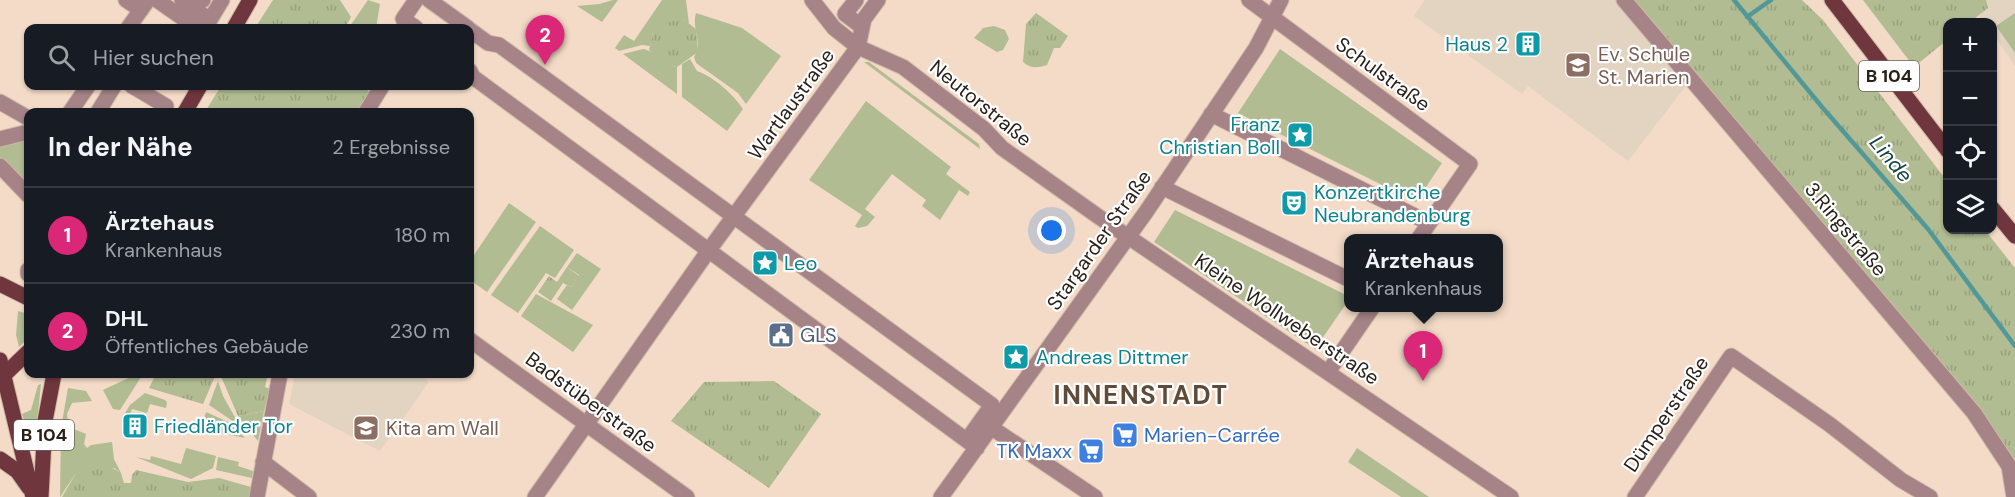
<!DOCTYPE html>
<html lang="de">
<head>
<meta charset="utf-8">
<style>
  :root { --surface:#171b24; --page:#242831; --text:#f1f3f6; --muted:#9ea1a6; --line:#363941; --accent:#db2777 }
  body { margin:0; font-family:"DM Sans",sans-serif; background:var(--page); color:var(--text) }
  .controls { position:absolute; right:18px; top:18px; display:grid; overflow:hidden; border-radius:12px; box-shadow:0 2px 4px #0004 }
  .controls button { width:54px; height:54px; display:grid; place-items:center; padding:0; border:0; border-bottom:2px solid var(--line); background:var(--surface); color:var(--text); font:30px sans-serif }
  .you { position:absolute; left:1052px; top:231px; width:21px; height:21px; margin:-15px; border:4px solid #fff; border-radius:50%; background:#1a73e8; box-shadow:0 0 0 9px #1a73e833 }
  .badge { display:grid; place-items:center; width:39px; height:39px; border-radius:50%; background:var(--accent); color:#fff; font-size:20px; font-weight:700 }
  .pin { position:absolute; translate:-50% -50px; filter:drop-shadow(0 2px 3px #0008) }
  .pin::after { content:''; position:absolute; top:32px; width:21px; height:18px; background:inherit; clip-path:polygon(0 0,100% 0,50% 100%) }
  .popup { position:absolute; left:1344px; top:234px; width:159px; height:78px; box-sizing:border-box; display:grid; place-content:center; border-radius:12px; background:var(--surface); filter:drop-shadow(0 2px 4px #0005); font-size:20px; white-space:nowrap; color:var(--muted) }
  .popup b { font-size:22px; color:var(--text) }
  .popup::after { content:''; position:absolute; left:50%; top:100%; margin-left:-12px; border:12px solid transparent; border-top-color:var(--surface) }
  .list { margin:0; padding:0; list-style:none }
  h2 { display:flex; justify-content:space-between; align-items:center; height:78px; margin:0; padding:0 24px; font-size:26px }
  h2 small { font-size:20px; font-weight:400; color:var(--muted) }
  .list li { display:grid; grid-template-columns:39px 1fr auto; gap:18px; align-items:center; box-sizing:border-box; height:96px; padding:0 24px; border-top:2px solid var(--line) }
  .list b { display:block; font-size:22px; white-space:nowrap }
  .list p { margin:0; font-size:20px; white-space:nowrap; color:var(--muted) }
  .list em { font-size:20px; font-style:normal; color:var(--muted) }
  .icon { flex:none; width:33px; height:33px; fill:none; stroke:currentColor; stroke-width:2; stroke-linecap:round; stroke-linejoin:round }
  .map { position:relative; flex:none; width:2015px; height:497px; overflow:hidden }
  .search { position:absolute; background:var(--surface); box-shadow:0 2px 4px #0004; left:24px; top:24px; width:450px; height:66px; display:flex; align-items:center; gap:15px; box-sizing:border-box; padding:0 21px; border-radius:12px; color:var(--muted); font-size:22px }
  .panel { position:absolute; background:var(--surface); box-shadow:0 2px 4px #0004; left:24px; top:108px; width:450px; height:270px; border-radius:12px }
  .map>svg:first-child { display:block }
</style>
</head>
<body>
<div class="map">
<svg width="2015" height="497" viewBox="0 0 2015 497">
  <defs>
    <pattern id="park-tufts" width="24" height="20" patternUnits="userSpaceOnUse" patternTransform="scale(1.5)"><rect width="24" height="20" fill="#b1bc92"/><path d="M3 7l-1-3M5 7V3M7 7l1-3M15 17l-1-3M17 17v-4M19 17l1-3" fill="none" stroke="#98a17d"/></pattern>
  </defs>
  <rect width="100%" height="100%" fill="#f3dbc7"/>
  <path fill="#e2d4c1" d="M1425,0H1619L1689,82L1628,161L1528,86L1522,94L1414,16Z
    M1986,0H2015V66L1993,34L1992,22H1984L1979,15L1988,8Z
    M295,374H417L429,382L380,451L289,404Z"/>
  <path fill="#b1bc92" d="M368,0L380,4L376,28H353L350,26Z
    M613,0H618L602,22L577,6L599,4Z
    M662,0H686L689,24L683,19L653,32L650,46L642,45L619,51L615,48L624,35L634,41Z
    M696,13L742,28L781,56L746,104L738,93L696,63L694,57C704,43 691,29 696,13Z
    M2015,13V53L1996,26Z
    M994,26L1005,30L1009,39L1003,50L997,52L974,38L983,28Z
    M643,49C656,51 660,64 677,67V94L623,54Z
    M1280,49L1442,163L1416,202L1238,113Z
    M690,59L697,71C714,77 733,94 743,109L727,131L682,97V64Z
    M864,62H869L979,144L980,149Z
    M866,101L951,167L946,174L970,192L968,196L959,190L940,220L922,206L926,200L892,174L865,209L875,217L867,226L858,228L855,226L862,215L809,180Z
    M28,135L24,141L28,144L26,184L0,157V141Z
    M509,203L536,222L487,292L470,280V261Z
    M1175,210L1348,296V301L1315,349L1154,242Z
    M540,226L574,250L555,278L546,273L518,313L491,295Z
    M577,253L601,269L572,310L557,299L567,285L571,287L579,275L567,267Z
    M536,294L593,325L573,352L521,316Z
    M18,311L28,314V338L19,347L16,335Z
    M137,374H143L120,410L113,409L103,390Z
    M218,381L223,396L240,426L209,405Z
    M41,384L36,432L29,435L22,414L31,410L38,385Z
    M68,388L86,391L92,401L72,403L67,414L69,427L86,434L84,444L87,448L91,445L112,442L114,459L121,473L114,468L76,473L60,497L61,428Z
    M145,393L165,400L167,402L166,408L150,404L147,413L132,409L130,414L125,413L130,405Z
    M264,411L258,441L238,416Z
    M206,412L228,422L245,438L201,429Z
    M186,448L216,456L213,468L191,479L136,457L150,460L151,456L181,464Z
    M1357,448L1429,497H1401L1348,462Z
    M218,457L239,462L238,466L253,471L252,478L216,470Z"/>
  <path fill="url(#park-tufts)" d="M273,0H340L351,17L347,24L353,28H255Z
    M1628,0H1802L1823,20L1947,181L1948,230H1985L2015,268V472Z
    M1863,0H1986L1988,8L1970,22H1948L1947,40L1914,67Z
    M1036,13L1068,36L1060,48H1054L1047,65C1037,68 1031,69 1023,62L1026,24Z
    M683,19L696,29L698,52L677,67L664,65L649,50L653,32L668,22Z
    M221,86H361L372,93L360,112H205Z
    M567,267L579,276L571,287L563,283L551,301L538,292L549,276L557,282Z
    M156,374H216L203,404L149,388Z
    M220,374H268L265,387L270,389L264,411L238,416Z
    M774,381L821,414L769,488L671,421L704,382Z
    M99,464L107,465L121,473L124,483H131L132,475L136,470L188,482L219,478L251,487L250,497H62L76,473Z"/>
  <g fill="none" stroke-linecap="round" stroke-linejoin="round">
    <path stroke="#539899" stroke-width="4.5" d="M1734,0L1822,107L1928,229L2015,346
      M1747,17L1771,0"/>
    <defs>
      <path id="minor" d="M126,0L141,10
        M157,0L197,28
        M182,0L210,20L222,0
        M202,0H203
        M416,0L403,19L416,28
        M429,0L468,28
        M812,0L834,28L858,47L903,67L984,129L1002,148L1099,217L1511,497
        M856,0L845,14L862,27
        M1249,0L1470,164L1419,238
        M1624,0L1974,413L2009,466L2014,497
        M128,28L148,0
        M470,30L488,43L499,45L992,405L967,440
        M470,71L473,77L977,448
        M132,86L166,106
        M0,102L28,118
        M70,112L88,86
        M98,112L114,86
        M366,112L382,86
        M1211,114L1429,223
        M0,139L28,132
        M0,166L28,195
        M1162,187L1348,279
        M28,274V270
        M470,340L687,497
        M1328,372L1372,308
        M992,428L1095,497
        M263,462L309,497
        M257,497L280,374
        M535,497L709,250L858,47L864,19L878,0
        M941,497L1146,212L1256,48L1281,0
        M1635,497L1731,356L1829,424L1901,480L1930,497"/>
      <path id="major" d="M1832,0L1948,151
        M234,28L250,0
        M185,112L200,86
        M1992,208L2015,236
        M0,284L28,298
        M0,360L33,497
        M0,379L28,352
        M0,459L17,471L29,488
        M41,497L45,421L54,374"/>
    </defs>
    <use href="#minor" stroke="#cfb9a8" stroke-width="17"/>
    <use href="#major" stroke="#cfb9a8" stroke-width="17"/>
    <use href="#minor" stroke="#a68386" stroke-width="15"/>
    <use href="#major" stroke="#70363e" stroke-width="15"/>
  </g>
  <defs>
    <symbol id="building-square" viewBox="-11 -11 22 22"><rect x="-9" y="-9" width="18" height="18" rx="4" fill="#0f9aa8" stroke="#fff"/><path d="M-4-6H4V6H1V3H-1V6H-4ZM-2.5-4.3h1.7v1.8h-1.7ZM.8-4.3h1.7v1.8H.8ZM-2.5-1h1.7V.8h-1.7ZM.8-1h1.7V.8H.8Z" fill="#fff"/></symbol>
    <symbol id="school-square" viewBox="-11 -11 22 22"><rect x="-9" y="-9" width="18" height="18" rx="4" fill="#8d6e63" stroke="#fff"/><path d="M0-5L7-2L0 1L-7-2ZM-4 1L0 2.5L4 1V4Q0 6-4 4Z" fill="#fff"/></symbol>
    <symbol id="sight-square" viewBox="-11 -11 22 22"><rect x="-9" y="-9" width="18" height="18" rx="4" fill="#0f9aa8" stroke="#fff"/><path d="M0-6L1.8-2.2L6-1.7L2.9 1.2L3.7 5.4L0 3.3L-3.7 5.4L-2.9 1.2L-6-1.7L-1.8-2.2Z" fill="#fff"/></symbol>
    <symbol id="theatre-square" viewBox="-11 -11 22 22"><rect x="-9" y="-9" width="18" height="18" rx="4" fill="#0f9aa8" stroke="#fff"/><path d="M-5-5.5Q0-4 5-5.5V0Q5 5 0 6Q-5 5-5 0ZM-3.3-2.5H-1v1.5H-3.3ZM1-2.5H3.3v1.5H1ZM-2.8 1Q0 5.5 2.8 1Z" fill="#fff"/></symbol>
    <symbol id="civic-square" viewBox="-11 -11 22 22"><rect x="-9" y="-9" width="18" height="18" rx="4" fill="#5c6f8a" stroke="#fff"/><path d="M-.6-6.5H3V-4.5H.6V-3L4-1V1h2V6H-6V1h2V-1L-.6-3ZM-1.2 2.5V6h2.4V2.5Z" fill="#fff"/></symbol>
    <symbol id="supermarket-square" viewBox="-11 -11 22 22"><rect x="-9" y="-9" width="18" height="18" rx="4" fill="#3f7fe0" stroke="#fff"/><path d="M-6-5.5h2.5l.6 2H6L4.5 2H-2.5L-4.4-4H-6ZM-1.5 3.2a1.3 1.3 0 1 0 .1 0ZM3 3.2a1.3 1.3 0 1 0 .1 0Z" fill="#fff"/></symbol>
  </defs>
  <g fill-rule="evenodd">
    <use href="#building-square" x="1513" y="29" width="30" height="30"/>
    <use href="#school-square" x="1563" y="50" width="30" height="30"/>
    <use href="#sight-square" x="1285" y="120" width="30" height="30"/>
    <use href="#theatre-square" x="1279" y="188" width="30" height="30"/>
    <use href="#sight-square" x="750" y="248" width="30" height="30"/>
    <use href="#civic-square" x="766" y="320" width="30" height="30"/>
    <use href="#sight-square" x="1001" y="342" width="30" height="30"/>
    <use href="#building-square" x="120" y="411" width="30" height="30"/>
    <use href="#school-square" x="351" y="413" width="30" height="30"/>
    <use href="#supermarket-square" x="1110" y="420" width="30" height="30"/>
    <use href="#supermarket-square" x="1076" y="436" width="30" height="30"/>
  </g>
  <g text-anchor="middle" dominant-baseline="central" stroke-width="4.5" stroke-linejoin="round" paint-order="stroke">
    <g fill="#fff" stroke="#69635e" stroke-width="1.5">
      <rect x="1859" y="61" width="60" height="30" rx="4.5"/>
      <rect x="14" y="420" width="60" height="30" rx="4.5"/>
    </g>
    <g font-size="18" font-weight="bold" fill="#292019">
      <text x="1889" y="76">B 104</text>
      <text x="44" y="435">B 104</text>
    </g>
    <g font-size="20" fill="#0d838f" stroke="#fff" text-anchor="start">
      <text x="1508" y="44" text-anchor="end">Haus 2</text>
      <text x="1280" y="124" text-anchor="end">Franz<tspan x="1280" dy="23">Christian Boll</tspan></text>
      <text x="1314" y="192">Konzertkirche<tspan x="1314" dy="23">Neubrandenburg</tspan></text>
      <text x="784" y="263">Leo</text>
      <text x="1036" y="357">Andreas Dittmer</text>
      <text x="154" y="426">Friedländer Tor</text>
    </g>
    <g font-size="20" fill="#785e54" stroke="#fff" text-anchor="start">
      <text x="1598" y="54">Ev. Schule<tspan x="1598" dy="23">St. Marien</tspan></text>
      <text x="386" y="428">Kita am Wall</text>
    </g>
    <g font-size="20" fill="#292019" stroke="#fff">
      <text transform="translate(1383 74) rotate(36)">Schulstraße</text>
      <text transform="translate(981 103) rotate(39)">Neutorstraße</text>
      <text transform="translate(791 104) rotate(-54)">Wartlaustraße</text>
      <text transform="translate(1846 229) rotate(50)">3.Ringstraße</text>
      <text transform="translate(1099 240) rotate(-55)">Stargarder Straße</text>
      <text transform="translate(1287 319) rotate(34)">Kleine Wollweberstraße</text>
      <text transform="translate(591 402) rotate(36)">Badstüberstraße</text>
      <text transform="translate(1666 414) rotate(-56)">Dümperstraße</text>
    </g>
    <g font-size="20" fill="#4e5e75" stroke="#fff" text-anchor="start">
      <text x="800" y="335">GLS</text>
    </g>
    <g font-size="20" fill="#366cbe" stroke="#fff" text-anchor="start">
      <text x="1144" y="435">Marien-Carrée</text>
      <text x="1072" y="451" text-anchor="end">TK Maxx</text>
    </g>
    <g font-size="21" font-style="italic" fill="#154547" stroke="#fff">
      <text transform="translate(1891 159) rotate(50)">Linde</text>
    </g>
    <g font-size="26" font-weight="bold" letter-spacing="1.5" fill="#5f4b3a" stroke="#fff">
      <text x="1141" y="395">INNENSTADT</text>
    </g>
  </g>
</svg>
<div class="controls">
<button>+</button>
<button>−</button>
<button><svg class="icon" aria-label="locate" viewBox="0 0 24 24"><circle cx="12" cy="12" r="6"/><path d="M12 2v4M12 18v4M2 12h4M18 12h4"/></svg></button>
<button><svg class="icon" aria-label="layers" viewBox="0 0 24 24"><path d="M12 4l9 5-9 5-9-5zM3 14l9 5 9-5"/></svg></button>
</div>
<div class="you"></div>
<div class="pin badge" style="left:1423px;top:381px">1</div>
<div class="popup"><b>Ärztehaus</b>Krankenhaus</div>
<div class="pin badge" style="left:545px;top:65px">2</div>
<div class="search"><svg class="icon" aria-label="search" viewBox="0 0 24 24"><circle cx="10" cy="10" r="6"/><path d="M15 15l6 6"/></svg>Hier suchen</div>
<section class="panel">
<h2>In der Nähe<small>2 Ergebnisse</small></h2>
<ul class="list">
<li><span class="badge">1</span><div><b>Ärztehaus</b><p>Krankenhaus</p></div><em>180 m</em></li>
<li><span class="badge">2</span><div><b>DHL</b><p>Öffentliches Gebäude</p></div><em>230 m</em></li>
</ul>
</section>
</div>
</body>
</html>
